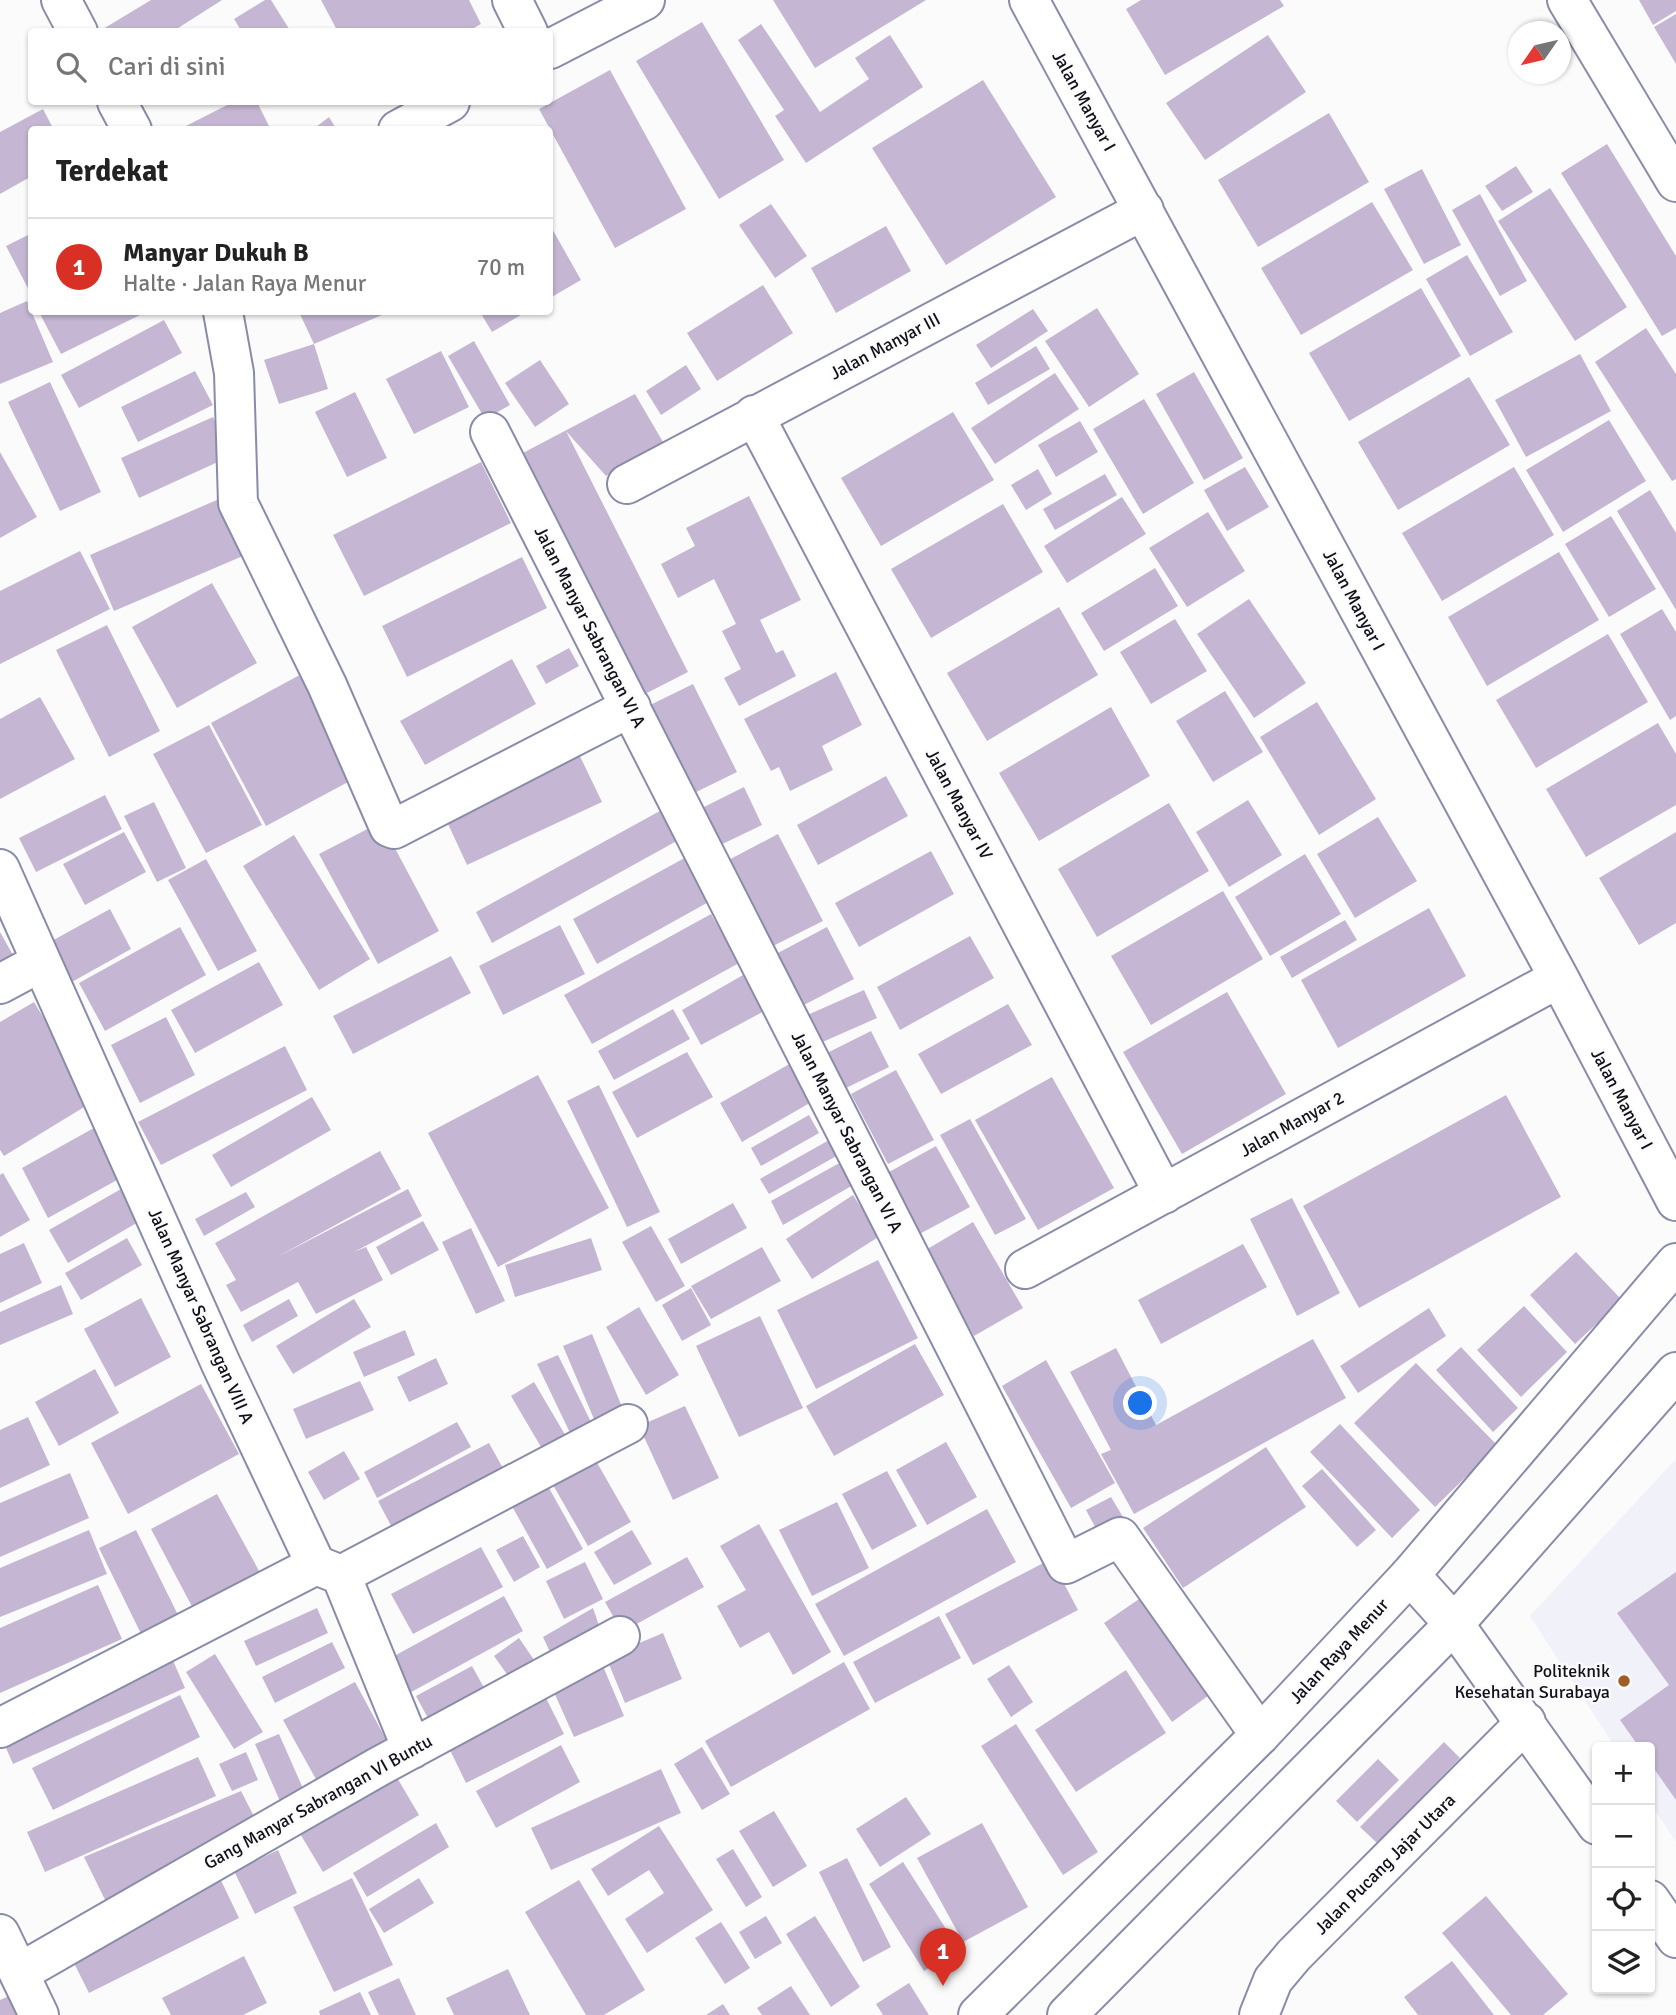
<!DOCTYPE html>
<html lang="id">
<head>
<meta charset="utf-8">
<style>
  :root { --surface:#fff; --page:#f2f2f2; --text:#222; --muted:#767676; --line:#e0e0e0; --accent:#d93025 }
  body { margin:0; font-family:Signika,sans-serif; background:var(--page); color:var(--text) }
  .controls { position:absolute; right:21px; bottom:21px; display:grid; overflow:hidden; border-radius:7px; box-shadow:0 2px 5px #0004 }
  .controls button { width:63px; height:63px; display:grid; place-items:center; padding:0; border:0; border-bottom:2px solid var(--line); background:var(--surface); color:var(--text); font:35px sans-serif }
  .compass { position:absolute; left:1508px; top:21px; width:63px; height:63px; border-radius:50%; background:var(--surface); box-shadow:0 2px 5px #0004; rotate:236deg }
  .you { position:absolute; left:1141px; top:1404px; width:24px; height:24px; margin:-18px; border:5px solid #fff; border-radius:50%; background:#1a73e8; box-shadow:0 0 0 10px #1a73e833 }
  .badge { display:grid; place-items:center; width:46px; height:46px; border-radius:50%; background:var(--accent); color:#fff; font-size:23px; font-weight:700 }
  .pin { position:absolute; translate:-50% -58px; filter:drop-shadow(0 2px 4px #0008) }
  .pin::after { content:''; position:absolute; top:37px; width:24px; height:21px; background:inherit; clip-path:polygon(0 0,100% 0,50% 100%) }
  .list { margin:0; padding:0; list-style:none }
  h2 { display:flex; justify-content:space-between; align-items:center; height:91px; margin:0; padding:0 28px; font-size:30px }
  h2 small { font-size:23px; font-weight:400; color:var(--muted) }
  .list li { display:grid; grid-template-columns:46px 1fr auto; gap:21px; align-items:center; box-sizing:border-box; height:98px; padding:0 28px; border-top:2px solid var(--line) }
  .list b { display:block; font-size:26px; white-space:nowrap }
  .list p { margin:0; font-size:23px; white-space:nowrap; color:var(--muted) }
  .list em { font-size:23px; font-style:normal; color:var(--muted) }
  .icon { flex:none; width:38px; height:38px; fill:none; stroke:currentColor; stroke-width:2; stroke-linecap:round; stroke-linejoin:round }
  .map { position:relative; flex:none; width:1676px; height:2015px; overflow:hidden }
  .search { position:absolute; background:var(--surface); box-shadow:0 2px 5px #0004; left:28px; top:28px; width:525px; height:77px; display:flex; align-items:center; gap:18px; box-sizing:border-box; padding:0 24px; border-radius:7px; color:var(--muted); font-size:26px }
  .panel { position:absolute; background:var(--surface); box-shadow:0 2px 5px #0004; left:28px; top:126px; width:525px; height:189px; border-radius:7px }
  .map>svg:first-child { display:block }
</style>
</head>
<body>
<div class="map">
<svg width="1676" height="2015" viewBox="0 0 1676 2015">
  <rect width="100%" height="100%" fill="#fbfbfb"/>
  <path fill="#f0f1f9" d="M1676,1459V1842L1650,1802V1747H1615L1530,1616Z"/>
  <path fill="#c5b7d3" d="M151,0H222L172,32H105L103,29Z
    M265,0H271L291,32H242L234,19Z
    M321,0H469L481,24L467,32H338Z
    M773,0H926L815,68Z
    M1141,0H1280L1284,6L1165,75L1126,9Z
    M1639,0H1676V11L1653,25Z
    M1676,14V64L1654,27Z
    M702,22L784,160L719,199L636,61Z
    M761,24L820,112L869,79L855,58L890,35L923,87L806,163L775,116L784,110L738,40Z
    M1268,35L1306,92L1205,160L1166,103Z
    M610,70L686,209L615,248L539,109Z
    M983,80L1056,197L946,265L872,148Z
    M233,102H257L271,130H178Z
    M43,109L54,130H32V176L0,194V132Z
    M1329,113L1369,182L1258,247L1218,180Z
    M329,117L337,130H312Z
    M1607,144L1676,256V328L1662,336L1561,173Z
    M1516,166L1533,192L1502,211L1485,186Z
    M1422,169L1461,245L1424,264L1384,189Z
    M1550,188L1627,307L1575,341L1498,221Z
    M1480,194L1527,281L1500,296L1452,210Z
    M1372,202L1413,270L1301,335L1261,268Z
    M771,204L807,256L775,278L739,225Z
    M550,225L581,280L550,298Z
    M886,226L911,271L836,313L811,268Z
    M32,233V296L6,246Z
    M1467,255L1513,332L1470,356L1426,279Z
    M763,285L793,333L717,381L687,333Z
    M1421,288L1461,356L1349,421L1309,353Z
    M27,301L53,362L0,384V313Z
    M1097,308L1139,374L1089,407L1045,341Z
    M1033,309L1048,331L991,368L976,345Z
    M39,312H146L61,354Z
    M299,312H389L314,344Z
    M480,312H526L492,332Z
    M164,320L182,353L79,408L61,375Z
    M1646,328L1676,374V479L1672,481L1595,362Z
    M474,341L510,405L485,419L448,356Z
    M314,344L328,389L279,404L264,360Z
    M1036,346L1050,369L988,405L975,383Z
    M441,351L469,407L414,434L386,379Z
    M1580,354L1611,411L1526,457L1495,400Z
    M540,360L569,404L535,427L505,383Z
    M686,365L701,389L661,415L646,391Z
    M195,371L213,405L138,442L121,407Z
    M1194,372L1243,458L1204,480L1156,394Z
    M1055,373L1079,409L995,464L971,428Z
    M1469,377L1510,445L1398,510L1358,442Z
    M50,382L101,492L60,511L8,402Z
    M355,392L387,458L347,477L315,412Z
    M635,394L663,442L606,476L566,431L688,672L643,695L521,454Z
    M1144,399L1194,483L1143,514L1093,429Z
    M953,412L994,480L881,546L841,478Z
    M213,417L231,456L139,498L121,458Z
    M1609,420L1646,481L1563,532L1526,470Z
    M1080,421L1098,452L1056,477L1038,445Z
    M0,452L37,517L0,538Z
    M481,462L511,523L364,596L333,535Z
    M1245,467L1269,507L1227,531L1204,490Z
    M1514,467L1554,535L1442,601L1402,533Z
    M1038,469L1052,494L1026,510L1011,485Z
    M1105,474L1117,495L1055,530L1043,509Z
    M1650,490L1676,533V610L1617,511Z
    M226,496L250,553L114,611L90,555Z
    M749,496L801,600L760,620L776,653L783,650L796,676L739,706L724,678L741,669L722,631L736,624L714,579L678,598L661,564L695,546L686,528Z
    M1122,497L1146,534L1067,583L1044,546Z
    M1003,504L1043,572L931,638L891,569Z
    M1208,512L1245,571L1187,607L1149,548Z
    M1611,516L1656,589L1609,617L1565,544Z
    M80,551L110,609L0,664V591Z
    M1559,552L1599,620L1487,686L1448,617Z
    M522,557L547,608L407,677L382,626Z
    M1155,568L1178,606L1104,651L1081,613Z
    M212,583L257,663L177,708L132,627Z
    M1249,599L1306,683L1254,718L1197,634Z
    M1059,607L1098,675L987,741L947,673Z
    M1662,609L1676,632V716L1670,720L1620,634Z
    M1175,619L1207,671L1151,704L1120,652Z
    M107,625L160,731L109,757L56,650Z
    M1608,634L1648,702L1536,768L1496,700Z
    M569,648L579,666L546,684L536,666Z
    M512,659L536,704L425,765L400,721Z
    M307,671L363,774L266,826L211,723Z
    M836,672L862,725L822,746L833,770L790,791L779,767L771,771L744,719Z
    M693,684L737,772L688,796L644,708Z
    M1225,691L1263,752L1213,782L1176,721Z
    M40,697L75,759L0,799V719Z
    M1317,702L1376,799L1319,835L1260,737Z
    M1111,707L1150,776L1039,841L999,773Z
    M1658,723L1676,754V805L1586,857L1546,789Z
    M209,725L262,825L206,853L153,754Z
    M577,750L602,802L467,865L443,813Z
    M886,776L908,816L818,865L797,825Z
    M744,787L762,825L710,850L692,813Z
    M105,795L122,829L36,872L19,838Z
    M1248,800L1282,855L1229,887L1196,832Z
    M154,802L186,868L157,882L124,816Z
    M1169,803L1209,871L1097,937L1058,869Z
    M667,807L684,837L492,943L476,912Z
    M1378,817L1417,881L1355,918L1317,854Z
    M381,822L439,931L378,964L319,854Z
    M124,832L146,872L85,905L63,864Z
    M1676,832V923L1639,945L1599,878Z
    M778,834L823,921L765,950L721,864Z
    M294,835L370,959L319,990L243,866Z
    M931,851L954,894L859,947L835,903Z
    M1305,854L1341,914L1270,956L1235,897Z
    M690,855L714,899L597,964L573,919Z
    M206,859L257,951L218,971L168,880Z
    M1223,891L1263,959L1151,1025L1111,956Z
    M1429,908L1466,976L1338,1048L1301,980Z
    M110,909L131,949L70,983L48,943Z
    M711,914L739,963L592,1044L564,995Z
    M1345,920L1357,940L1292,978L1280,957Z
    M560,925L585,974L503,1015L479,966Z
    M180,927L206,975L105,1031L79,983Z
    M827,927L854,979L802,1006L774,955Z
    M0,932L18,964L0,975Z
    M970,936L994,978L900,1030L877,987Z
    M451,956L471,993L353,1054L333,1016Z
    M259,962L283,1005L195,1053L171,1010Z
    M750,971L770,1008L701,1045L682,1010Z
    M864,990L877,1018L818,1044L805,1016Z
    M1227,992L1286,1094L1182,1154L1123,1052Z
    M34,1002L94,1101L4,1156L0,1150V1022Z
    M1008,1004L1032,1045L941,1094L918,1054Z
    M673,1009L690,1039L614,1080L598,1051Z
    M166,1017L195,1075L140,1103L111,1045Z
    M871,1031L889,1067L842,1090L825,1054Z
    M285,1046L307,1090L161,1165L138,1122Z
    M687,1052L713,1097L637,1138L612,1092Z
    M793,1062L815,1100L742,1142L720,1103Z
    M896,1070L934,1140L888,1164L851,1094Z
    M538,1075L609,1208L498,1267L428,1133Z
    M1052,1077L1114,1188L1038,1230L975,1120Z
    M599,1085L660,1212L627,1227L567,1101Z
    M1506,1095L1561,1197L1359,1308L1303,1206Z
    M312,1097L331,1130L231,1187L212,1155Z
    M809,1115L819,1133L761,1166L751,1148Z
    M970,1119L1026,1219L995,1235L940,1135Z
    M101,1124L128,1174L48,1218L22,1168Z
    M831,1139L840,1154L769,1194L760,1179Z
    M936,1146L970,1207L912,1238L880,1177Z
    M380,1151L401,1189L277,1257L408,1189L422,1216L354,1252L366,1247L383,1280L316,1314L298,1282L241,1312L226,1285L236,1280L215,1243Z
    M843,1161L855,1184L783,1225L771,1201Z
    M3,1173L30,1220L0,1237V1175Z
    M121,1189L140,1221L68,1263L49,1230Z
    M246,1192L255,1207L204,1236L195,1219Z
    M853,1195L880,1236L812,1279L786,1239Z
    M1292,1198L1340,1293L1297,1316L1250,1219Z
    M733,1203L747,1228L681,1264L668,1239Z
    M423,1221L439,1250L391,1275L376,1247Z
    M973,1222L1023,1308L974,1336L924,1251Z
    M651,1226L685,1286L656,1302L622,1242Z
    M471,1228L505,1301L476,1314L442,1242Z
    M127,1238L142,1265L81,1300L65,1273Z
    M591,1238L602,1270L515,1297L505,1265Z
    M24,1243L42,1283L0,1303V1254Z
    M1243,1244L1267,1287L1161,1344L1138,1300Z
    M762,1247L781,1281L711,1319L691,1286Z
    M1576,1252L1622,1300L1575,1344L1530,1295Z
    M878,1260L918,1338L816,1389L777,1310Z
    M61,1285L73,1314L0,1345V1312Z
    M691,1288L711,1325L682,1341L662,1305Z
    M141,1298L171,1357L115,1387L84,1329Z
    M289,1299L298,1316L252,1342L243,1325Z
    M354,1299L371,1327L293,1374L276,1346Z
    M1524,1306L1567,1352L1521,1397L1477,1350Z
    M639,1307L679,1375L646,1395L606,1327Z
    M1429,1308L1446,1336L1358,1393L1340,1366Z
    M760,1316L803,1408L739,1437L696,1346Z
    M405,1330L415,1355L364,1377L353,1352Z
    M592,1334L627,1419L599,1431L563,1346Z
    M1313,1339L1346,1398L1134,1514L1101,1454L1111,1450L1070,1372L1116,1348L1156,1425Z
    M915,1344L944,1395L834,1456L806,1406Z
    M1461,1347L1518,1408L1493,1432L1436,1370Z
    M558,1355L593,1426L572,1437L537,1364Z
    M436,1358L448,1384L409,1402L397,1377Z
    M1046,1360L1115,1483L1071,1508L1002,1386Z
    M1416,1363L1498,1446L1435,1507L1354,1423Z
    M95,1369L119,1413L59,1446L35,1402Z
    M360,1381L374,1410L306,1439L293,1409Z
    M534,1382L567,1438L544,1452L511,1396Z
    M201,1384L239,1454L128,1514L91,1443Z
    M685,1406L719,1478L673,1500L639,1426Z
    M28,1417L50,1465L0,1488V1430Z
    M457,1422L471,1447L377,1498L364,1472Z
    M1340,1424L1420,1510L1392,1538L1310,1452Z
    M946,1442L977,1497L927,1525L896,1470Z
    M489,1443L509,1479L397,1537L378,1501Z
    M1266,1447L1306,1507L1183,1588L1143,1528Z
    M344,1451L360,1479L324,1500L308,1472Z
    M592,1454L631,1522L588,1546L549,1478Z
    M1322,1469L1376,1530L1357,1547L1302,1486Z
    M887,1471L917,1526L872,1550L842,1494Z
    M70,1473L89,1518L0,1557V1503Z
    M544,1479L583,1549L547,1569L508,1499Z
    M217,1494L264,1580L197,1616L151,1529Z
    M1111,1497L1126,1522L1100,1536L1086,1510Z
    M837,1502L869,1568L812,1596L779,1530Z
    M987,1509L1016,1562L844,1656L815,1604Z
    M759,1524L831,1652L793,1675L769,1632L740,1648L717,1606L746,1590L720,1546Z
    M89,1530L107,1574L0,1617V1568Z
    M136,1530L183,1625L146,1644L99,1548Z
    M632,1530L652,1564L614,1585L594,1552Z
    M523,1536L540,1567L514,1582L496,1550Z
    M481,1547L503,1587L413,1634L391,1594Z
    M687,1557L704,1587L622,1632L605,1602Z
    M1051,1559L1078,1610L973,1665L945,1614Z
    M585,1562L603,1599L564,1619L546,1581Z
    M1676,1572V1800L1650,1763V1747H1639L1620,1720L1669,1685L1617,1613Z
    M98,1585L122,1639L0,1693V1628Z
    M1145,1595L1212,1693L1172,1722L1104,1623Z
    M504,1596L523,1631L404,1696L385,1661Z
    M317,1608L328,1633L256,1666L244,1641Z
    M593,1608L603,1637L556,1665L543,1637Z
    M939,1616L961,1658L875,1703L853,1662Z
    M663,1633L682,1679L625,1703L606,1657Z
    M519,1638L543,1673L516,1687L494,1656Z
    M332,1642L345,1668L275,1703L262,1677Z
    M215,1654L263,1732L234,1749L186,1672Z
    M171,1656L185,1688L13,1764L0,1734Z
    M600,1659L624,1716L574,1737L549,1681Z
    M844,1662L870,1709L731,1787L705,1741Z
    M1009,1665L1033,1702L1011,1717L987,1679Z
    M472,1666L492,1702L436,1733L416,1696Z
    M1126,1670L1166,1733L1076,1792L1035,1730Z
    M355,1682L388,1743L317,1781L283,1720Z
    M180,1695L200,1737L53,1810L32,1768Z
    M545,1696L564,1734L466,1783L447,1744Z
    M1016,1724L1098,1852L1063,1875L981,1746Z
    M279,1734L309,1802L286,1815L255,1744Z
    M1444,1742L1460,1758L1377,1843L1360,1827Z
    M561,1745L580,1782L496,1828L476,1791Z
    M702,1747L730,1794L702,1810L674,1764Z
    M246,1752L258,1780L232,1791L219,1764Z
    M198,1757L216,1796L45,1872L27,1832Z
    M1378,1759L1399,1780L1357,1822L1336,1801Z
    M389,1764L419,1815L323,1872L293,1822Z
    M661,1769L681,1813L551,1870L531,1828Z
    M241,1791L259,1826L109,1908L84,1857Z
    M906,1797L931,1834L880,1867L856,1829Z
    M774,1811L807,1866L773,1887L739,1831Z
    M436,1823L449,1847L367,1897L353,1873Z
    M982,1823L1028,1907L963,1942L917,1858Z
    M659,1826L713,1910L647,1953L625,1919L664,1893L649,1870L608,1896L591,1869Z
    M733,1849L762,1897L746,1907L716,1859Z
    M278,1850L297,1893L255,1914L234,1871Z
    M847,1858L891,1947L863,1962L819,1872Z
    M903,1862L959,1949L924,1971L869,1884Z
    M217,1872L239,1918L89,1993L66,1947Z
    M352,1878L393,1965L334,1992L293,1907Z
    M419,1878L434,1903L384,1933L369,1909Z
    M579,1880L645,1990L604,2015H586L525,1912Z
    M1486,1896L1568,1994L1543,2015H1511L1442,1933Z
    M766,1916L782,1943L755,1959L739,1932Z
    M815,1916L860,1987L831,2007L786,1934Z
    M721,1922L750,1968L725,1984L695,1938Z
    M244,1956L267,2003L243,2015H171L162,1998Z
    M1452,1961L1494,2015H1418L1404,1997Z
    M508,1969L530,2015H454L446,1998Z
    M399,1978L416,2015H379L368,1992Z
    M909,1983L929,2015H883L876,2004Z
    M791,1986L810,2015H762L757,2008Z
    M360,1992L371,2015H320L319,2011Z
    M16,1993L25,2015H0V2000Z
    M723,2004L730,2015H706Z"/>
  <g fill="none" stroke-linecap="round" stroke-linejoin="round">
    <defs>
      <path id="minor" d="M61,0L78,32
        M512,0L528,32
        M1029,0L1559,978L1676,1201
        M1567,0L1676,182
        M550,49L645,0
        M117,102L132,130
        M398,130L450,102
        M223,312L234,373L238,503L327,685L389,827L394,829L631,707
        M754,415L1164,1194
        M490,432L1066,1564L1120,1537L1260,1735
        M627,484L1144,210
        M0,869L221,1364L316,1565L341,1575L412,1749
        M0,984L41,962
        M1025,1269L1559,978
        M341,1575L628,1424
        M1410,1575L1454,1624L1597,1825
        M0,1728L316,1565
        M1650,1900L1676,1938
        M0,1934L39,2015
        M19,1973L378,1767L620,1636
        M1259,2015L1273,1980L1294,1955L1526,1722"/>
      <path id="major" d="M978,2015L1260,1735L1410,1575L1676,1263
        M1067,2015L1454,1624L1676,1372"/>
    </defs>
    <use href="#minor" stroke="#898ca9" stroke-width="42"/>
    <use href="#major" stroke="#898ca9" stroke-width="42"/>
    <use href="#minor" stroke="#fff" stroke-width="38"/>
    <use href="#major" stroke="#fff" stroke-width="38"/>
  </g>
  <circle fill="#9f5e28" stroke="#fbfbfb" stroke-width="2.5" cx="1624" cy="1681" r="7"/>
  <g text-anchor="middle" dominant-baseline="central" stroke-width="5" stroke-linejoin="round" paint-order="stroke">
    <g font-size="18" fill="#0f101a" stroke="#fbfbfb">
      <text transform="translate(1084 101) rotate(61)">Jalan Manyar I</text>
      <text transform="translate(885 346) rotate(-28)">Jalan Manyar III</text>
      <text transform="translate(1354 600) rotate(62)">Jalan Manyar I</text>
      <text transform="translate(590 627) rotate(63)">Jalan Manyar Sabrangan VI A</text>
      <text transform="translate(959 804) rotate(62)">Jalan Manyar IV</text>
      <text transform="translate(1622 1099) rotate(62)">Jalan Manyar I</text>
      <text transform="translate(1292 1124) rotate(-29)">Jalan Manyar 2</text>
      <text transform="translate(847 1132) rotate(63)">Jalan Manyar Sabrangan VI A</text>
      <text transform="translate(201 1316) rotate(66)">Jalan Manyar Sabrangan VIII A</text>
      <text transform="translate(1339 1651) rotate(-47)">Jalan Raya Menur</text>
      <text transform="translate(318 1802) rotate(-29)">Gang Manyar Sabrangan VI Buntu</text>
      <text transform="translate(1385 1864) rotate(-45)">Jalan Pucang Jajar Utara</text>
    </g>
    <g font-size="18" fill="#0f101a" stroke="#fbfbfb" text-anchor="end">
      <text x="1610" y="1671">Politeknik<tspan x="1610" dy="21">Kesehatan Surabaya</tspan></text>
    </g>
  </g>
</svg>
<div class="controls">
<button>+</button>
<button>−</button>
<button><svg class="icon" aria-label="locate" viewBox="0 0 24 24"><circle cx="12" cy="12" r="6"/><path d="M12 2v4M12 18v4M2 12h4M18 12h4"/></svg></button>
<button><svg class="icon" aria-label="layers" viewBox="0 0 24 24"><path d="M12 4l9 5-9 5-9-5zM3 14l9 5 9-5"/></svg></button>
</div>
<svg class="compass" viewBox="-18 -18 36 36"><path d="M0-13l5 13h-10z" fill="#e53935"/><path d="M0 13l5-13h-10z" fill="#767676"/></svg>
<div class="you"></div>
<div class="pin badge" style="left:943px;top:1986px">1</div>
<div class="search"><svg class="icon" aria-label="search" viewBox="0 0 24 24"><circle cx="10" cy="10" r="6"/><path d="M15 15l6 6"/></svg>Cari di sini</div>
<section class="panel">
<h2>Terdekat<small></small></h2>
<ul class="list">
<li><span class="badge">1</span><div><b>Manyar Dukuh B</b><p>Halte · Jalan Raya Menur</p></div><em>70 m</em></li>
</ul>
</section>
</div>
</body>
</html>
